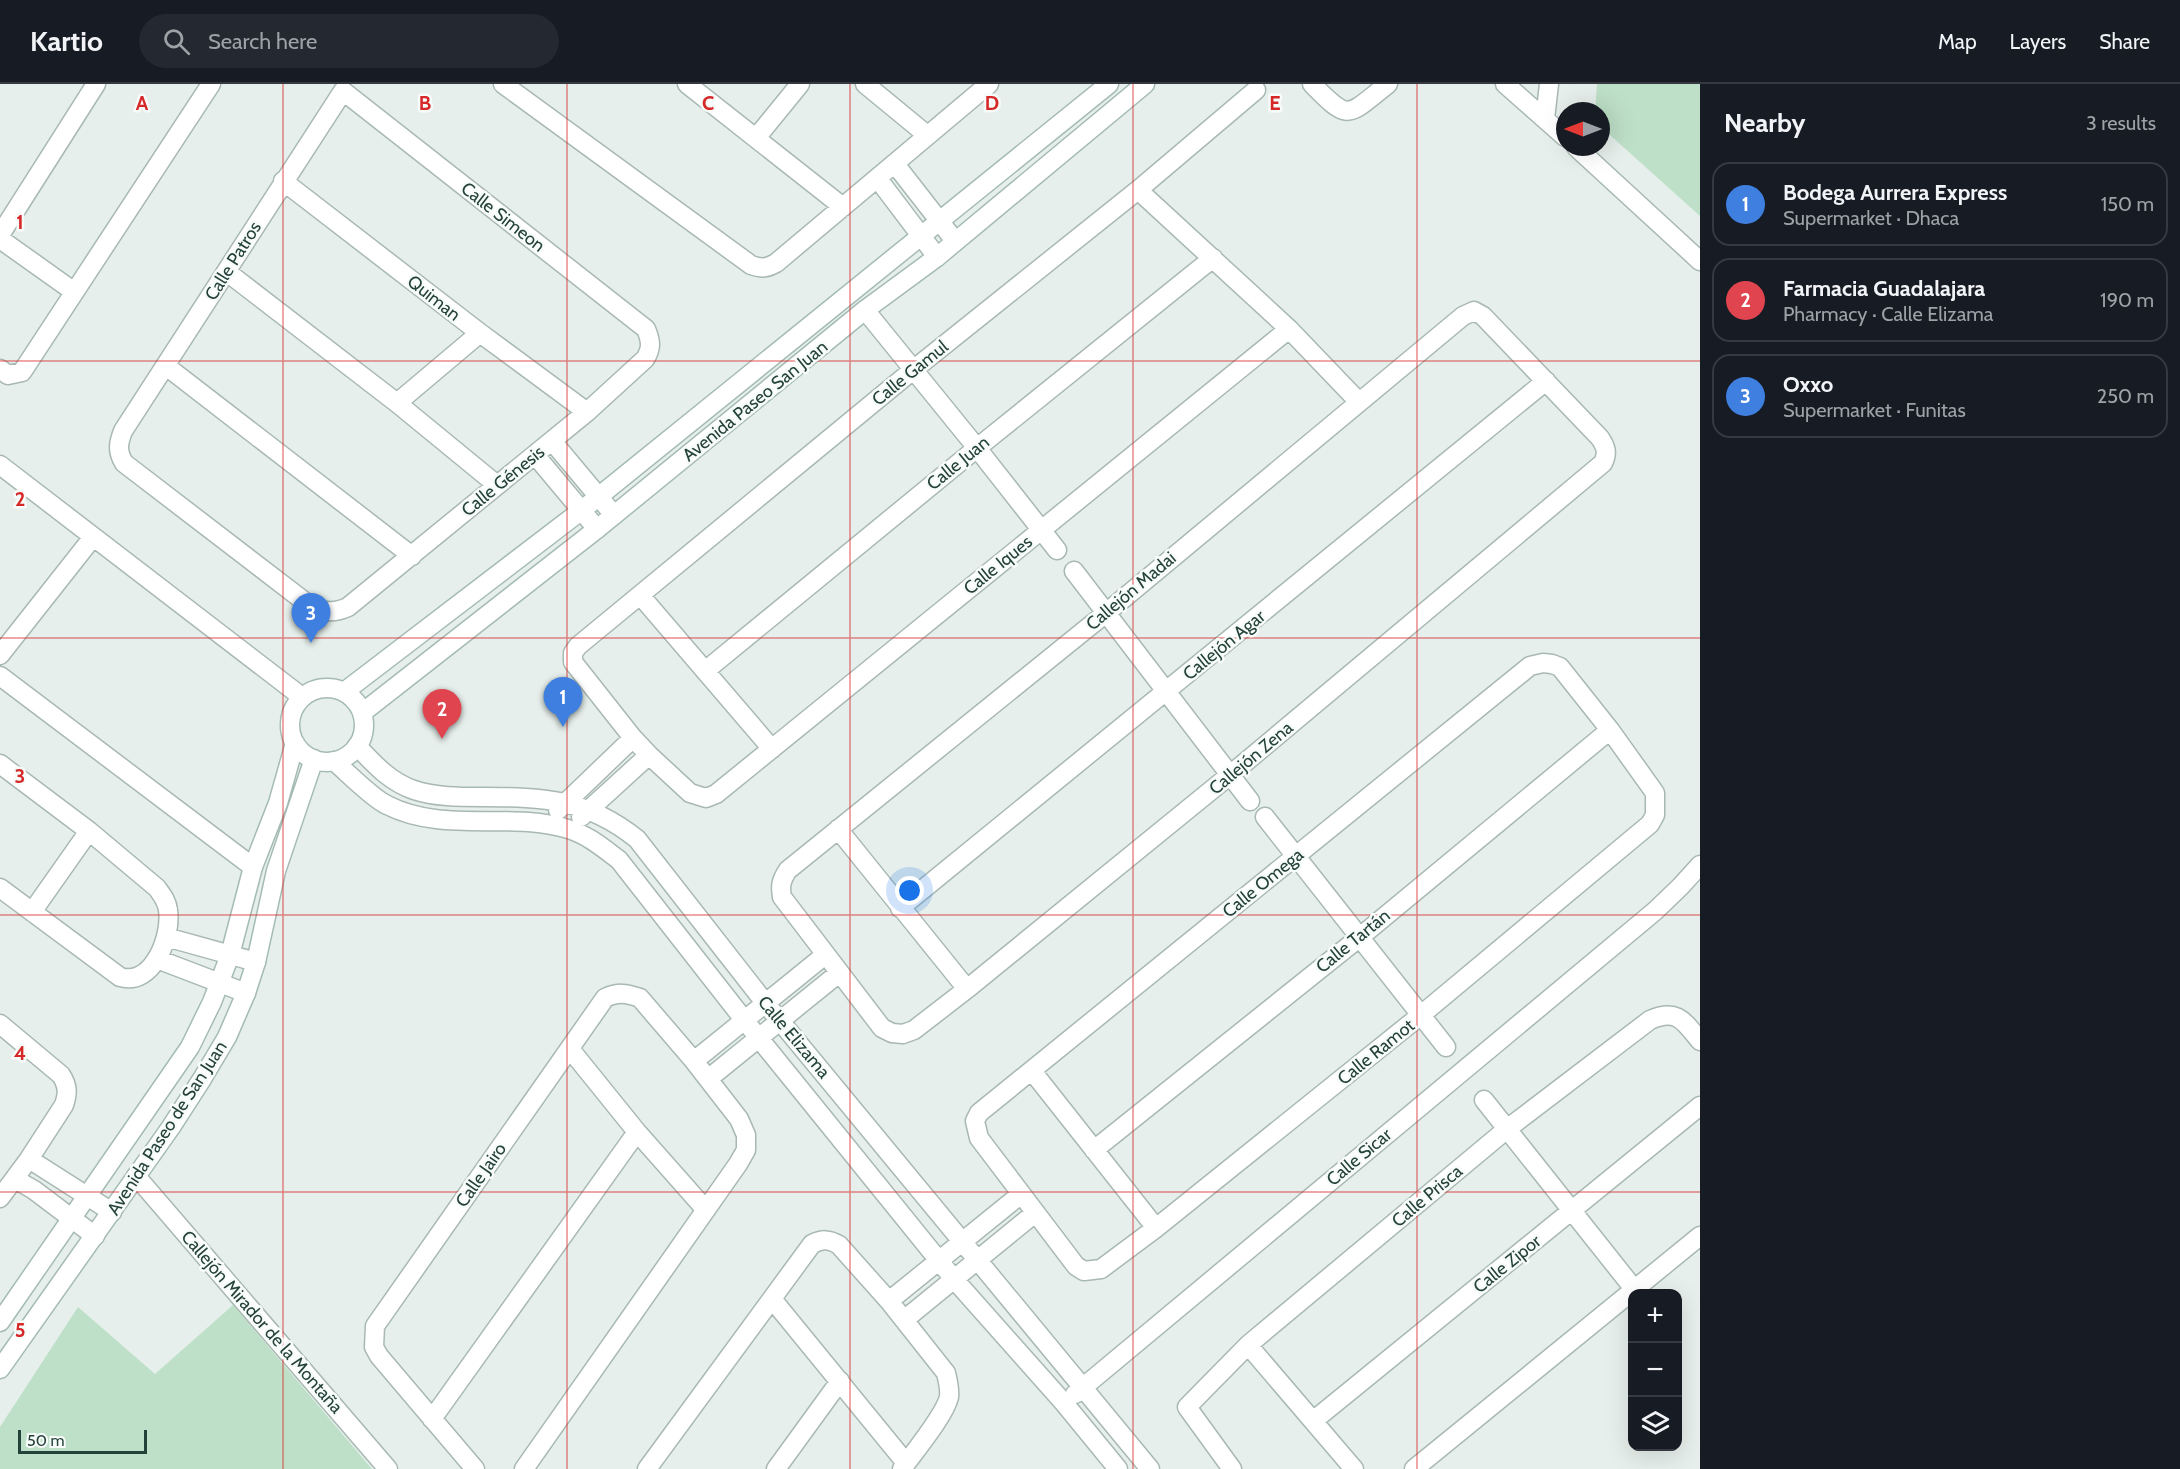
<!DOCTYPE html>
<html lang="en">
<head>
<meta charset="utf-8">
<style>
  :root { --surface:#171b24; --page:#242831; --text:#f1f3f6; --muted:#9ea1a6; --line:#363941; --accent:#f4845f }
  body { margin:0; font-family:Cabin,sans-serif; background:var(--page); color:var(--text) }
  .controls { position:absolute; right:18px; bottom:18px; display:grid; overflow:hidden; border-radius:12px; box-shadow:0 6px 24px #0002 }
  .controls button { width:54px; height:54px; display:grid; place-items:center; padding:0; border:0; border-bottom:2px solid var(--line); background:var(--surface); color:var(--text); font:30px sans-serif }
  .compass { position:absolute; left:1556px; top:18px; width:54px; height:54px; border-radius:50%; background:var(--surface); box-shadow:0 6px 24px #0002; rotate:270deg }
  .scale { position:absolute; left:18px; bottom:15px; width:129px; box-sizing:border-box; padding-left:6px; border:3px solid #24423a; border-top:0; font-size:16px; line-height:21px; white-space:nowrap; color:#24423a; -webkit-text-stroke:4px #f7fbf9; paint-order:stroke }
  .you { position:absolute; left:910px; top:807px; width:21px; height:21px; margin:-15px; border:4px solid #fff; border-radius:50%; background:#1a73e8; box-shadow:0 0 0 9px #1a73e833 }
  .badge { display:grid; place-items:center; width:39px; height:39px; border-radius:50%; background:var(--accent); color:#fff; font-size:20px; font-weight:700 }
  .pin { position:absolute; translate:-50% -50px; filter:drop-shadow(0 2px 3px #0008) }
  .pin::after { content:''; position:absolute; top:32px; width:21px; height:18px; background:inherit; clip-path:polygon(0 0,100% 0,50% 100%) }
  .list { margin:0; padding:0; list-style:none }
  h2 { display:flex; justify-content:space-between; align-items:center; height:78px; margin:0; padding:0 24px; font-size:26px }
  h2 small { font-size:20px; font-weight:400; color:var(--muted) }
  .list li { display:grid; grid-template-columns:39px 1fr auto; gap:18px; align-items:center; box-sizing:border-box; height:84px; margin:0 12px 12px; padding:0 12px; border:2px solid var(--line); border-radius:18px }
  .list b { display:block; font-size:22px; white-space:nowrap }
  .list p { margin:0; font-size:20px; white-space:nowrap; color:var(--muted) }
  .list em { font-size:20px; font-style:normal; color:var(--muted) }
  .icon { flex:none; width:33px; height:33px; fill:none; stroke:currentColor; stroke-width:2; stroke-linecap:round; stroke-linejoin:round }
  .map { position:relative; flex:none; width:1700px; height:1385px; overflow:hidden }
  header { display:flex; align-items:center; gap:36px; box-sizing:border-box; height:84px; padding:0 30px; background:var(--surface); border-bottom:2px solid var(--line) }
  header strong { font-size:28px }
  nav { display:flex; gap:33px; margin-inline-start:auto; font-size:21px }
  .search { width:420px; height:54px; background:var(--page); display:flex; align-items:center; gap:15px; box-sizing:border-box; padding:0 21px; border-radius:33px; color:var(--muted); font-size:22px }
  main { display:flex }
  aside { flex:1; background:var(--surface) }
  .map>svg:first-child { display:block }
</style>
</head>
<body>
<header>
<strong>Kartio</strong>
<div class="search"><svg class="icon" aria-label="search" viewBox="0 0 24 24"><circle cx="10" cy="10" r="6"/><path d="M15 15l6 6"/></svg>Search here</div>
<nav><a>Map</a><a>Layers</a><a>Share</a></nav>
</header>
<main>
<div class="map">
<svg width="1700" height="1385" viewBox="0 0 1700 1385">
  <rect width="100%" height="100%" fill="#e6efeb"/>
  <path fill="#bfe0c8" d="M1597,0H1700V132L1601,43V27H1595Z
    M233,1221L372,1385H0V1343L78,1223L155,1290Z"/>
  <g fill="none" stroke-linecap="round" stroke-linejoin="round">
    <defs>
      <path id="street" d="M503,0L751,181C762,185 767,184 776,179L989,0
        M687,0L843,123
        M865,0L927,51
        M1312,0C1350,39 1347,32 1388,0
        M1505,0L1565,53
        M1256,6L1138,106L913,286L578,562L573,569V578L633,654L649,671L690,709L706,714L716,710L1289,245
        M343,7L646,245C651,257 652,264 645,275L587,328L348,523C335,529 326,528 313,524L124,379C117,367 118,360 123,347Z
        M1545,35L1549,0
        M756,54L800,0
        M1576,63L1700,177
        M895,80L955,157
        M878,95L937,173
        M283,97L480,249L587,328
        M1138,106L1289,245L1359,318
        M0,151L96,0
        M0,155L73,207
        M227,188L397,319L497,401
        M865,226L977,364L1057,466
        M1474,227L1483,232L1600,354C1606,363 1608,369 1603,379L1230,691L967,905L914,946L903,950L892,949L882,944L782,813C780,802 781,796 788,786L1106,529L1463,232Z
        M166,282L412,472
        M0,285L8,291L22,288L211,0
        M397,319L480,249
        M552,357L614,431
        M535,371L597,445
        M0,381L302,613
        M1074,487L1250,717
        M640,511L772,665
        M0,571L93,453
        M1543,579L1552,580L1560,583L1610,646L1655,709V731L1650,740L1421,931L1156,1144L1101,1185L1084,1187L1076,1182L979,1054L975,1037L979,1029L1530,582Z
        M705,587L977,364L1213,174
        M0,592L253,783
        M357,662C374,680 390,698 414,706C435,713 460,713 482,713C545,713 587,715 637,755L766,920L1150,1385
        M334,677C348,689 372,714 387,721C444,750 509,727 568,745C588,751 603,764 619,776L745,937L953,1194L1064,1319L1118,1385
        M0,680L89,747L157,804C162,811 167,817 168,826C172,852 153,903 120,893L0,804
        M558,726L633,654
        M581,733L649,671
        M1265,733L1446,963
        M838,745L967,905
        M900,824L1546,297
        M32,828L89,747
        M166,853L256,878
        M157,875L246,909
        M0,940L61,991C68,1002 68,1009 64,1021L29,1075L0,1114
        M570,965L637,1048L706,1126
        M694,977L825,871
        M1032,987L1156,1144
        M708,995L839,889
        M1484,1016L1638,1210
        M1094,1066L1360,853L1610,646
        M29,1075L112,1128
        M136,1092L388,1385
        M15,1095L34,1106L95,1152
        M772,1215L906,1379
        M889,1217L1020,1111
        M904,1236L1035,1129
        M1248,1261L1354,1385
        M1075,1310L1655,827L1680,803L1700,781
        M432,1335L637,1048
        M1313,1337L1700,1022
        M475,1385L379,1272L374,1263L375,1242L605,914C618,908 626,909 640,914L694,977L739,1035L746,1051V1066L738,1080L524,1385
        M647,1385L812,1160C822,1155 829,1155 839,1161L889,1217L946,1289C948,1297 950,1305 949,1313C945,1331 914,1368 902,1385
        M776,1385L840,1297
        M1232,1385L1187,1323L1248,1261L1507,1045L1650,936C1677,924 1684,937 1700,957
        M1414,1385L1700,1152"/>
      <path id="secondary" d="M290 641a37 37 0 1 1 74 0a37 37 0 1 1-74 0Z
        M344,608L582,426L1109,0
        M362,629L597,445L865,226L937,173L1145,0
        M0,1238L190,963L212,918L230,871L253,783L278,719L295,659
        M0,1285L171,1043L202,995L227,953L246,909L256,878L276,787L314,675"/>
    </defs>
    <use href="#street" stroke="#a8b8b2" stroke-width="21"/>
    <use href="#secondary" stroke="#a4bbb3" stroke-width="21"/>
    <use href="#street" stroke="#fff" stroke-width="18"/>
    <use href="#secondary" stroke="#fff" stroke-width="18"/>
  </g>
  <path fill="none" stroke="#d62828" stroke-width="1.5" stroke-opacity="0.55" d="M283,0V1385M567,0V1385M850,0V1385M1133,0V1385M1417,0V1385M0,277H1700M0,554H1700M0,831H1700M0,1108H1700"/>
  <g text-anchor="middle" dominant-baseline="central" stroke-width="5" stroke-linejoin="round" paint-order="stroke">
    <g font-size="18" fill="#24423a" stroke="#f7fbf9">
      <text transform="translate(503 133) rotate(38)">Calle Simeon</text>
      <text transform="translate(233 177) rotate(-58)">Calle Patros</text>
      <text transform="translate(434 214) rotate(38)">Quiman</text>
      <text transform="translate(910 289) rotate(-39)">Calle Gamul</text>
      <text transform="translate(755 317) rotate(-39)">Avenida Paseo San Juan</text>
      <text transform="translate(958 379) rotate(-39)">Calle Juan</text>
      <text transform="translate(503 397) rotate(-39)">Calle Génesis</text>
      <text transform="translate(998 481) rotate(-39)">Calle Iques</text>
      <text transform="translate(1131 507) rotate(-40)">Callejón Madai</text>
      <text transform="translate(1224 561) rotate(-39)">Callejón Agar</text>
      <text transform="translate(1251 674) rotate(-40)">Callejón Zena</text>
      <text transform="translate(1263 799) rotate(-39)">Calle Omega</text>
      <text transform="translate(1353 857) rotate(-39)">Calle Tartán</text>
      <text transform="translate(794 953) rotate(50)">Calle Elizama</text>
      <text transform="translate(1376 968) rotate(-39)">Calle Ramot</text>
      <text transform="translate(167 1044) rotate(-57)">Avenida Paseo de San Juan</text>
      <text transform="translate(1359 1073) rotate(-40)">Calle Sicar</text>
      <text transform="translate(481 1091) rotate(-55)">Calle Jairo</text>
      <text transform="translate(1427 1112) rotate(-40)">Calle Prisca</text>
      <text transform="translate(1507 1180) rotate(-39)">Calle Zipor</text>
      <text transform="translate(262 1238) rotate(49)">Callejón Mirador de la Montaña</text>
    </g>
  </g>
  <g font-size="20" text-anchor="middle" font-weight="bold" fill="#d62828" stroke="#f7fbf9" stroke-width="5" stroke-linejoin="round" paint-order="stroke">
    <text x="142" y="26">A</text>
    <text x="425" y="26">B</text>
    <text x="708" y="26">C</text>
    <text x="992" y="26">D</text>
    <text x="1275" y="26">E</text>
    <text x="20" y="145">1</text>
    <text x="20" y="422">2</text>
    <text x="20" y="699">3</text>
    <text x="20" y="976">4</text>
    <text x="20" y="1253">5</text>
  </g>
</svg>
<div class="controls">
<button>+</button>
<button>−</button>
<button><svg class="icon" aria-label="layers" viewBox="0 0 24 24"><path d="M12 4l9 5-9 5-9-5zM3 14l9 5 9-5"/></svg></button>
</div>
<svg class="compass" viewBox="-18 -18 36 36"><path d="M0-13l5 13h-10z" fill="#e53935"/><path d="M0 13l5-13h-10z" fill="#9ea1a6"/></svg>
<div class="scale">50 m</div>
<div class="you"></div>
<div class="pin badge" style="left:563px;top:643px;background:#3f7fe0">1</div>
<div class="pin badge" style="left:442px;top:655px;background:#e0444e">2</div>
<div class="pin badge" style="left:311px;top:559px;background:#3f7fe0">3</div>
</div>
<aside>
<h2>Nearby<small>3 results</small></h2>
<ul class="list">
<li><span class="badge" style="background:#3f7fe0">1</span><div><b>Bodega Aurrera Express</b><p>Supermarket · Dhaca</p></div><em>150 m</em></li>
<li><span class="badge" style="background:#e0444e">2</span><div><b>Farmacia Guadalajara</b><p>Pharmacy · Calle Elizama</p></div><em>190 m</em></li>
<li><span class="badge" style="background:#3f7fe0">3</span><div><b>Oxxo</b><p>Supermarket · Funitas</p></div><em>250 m</em></li>
</ul>
</aside>
</main>
</body>
</html>
